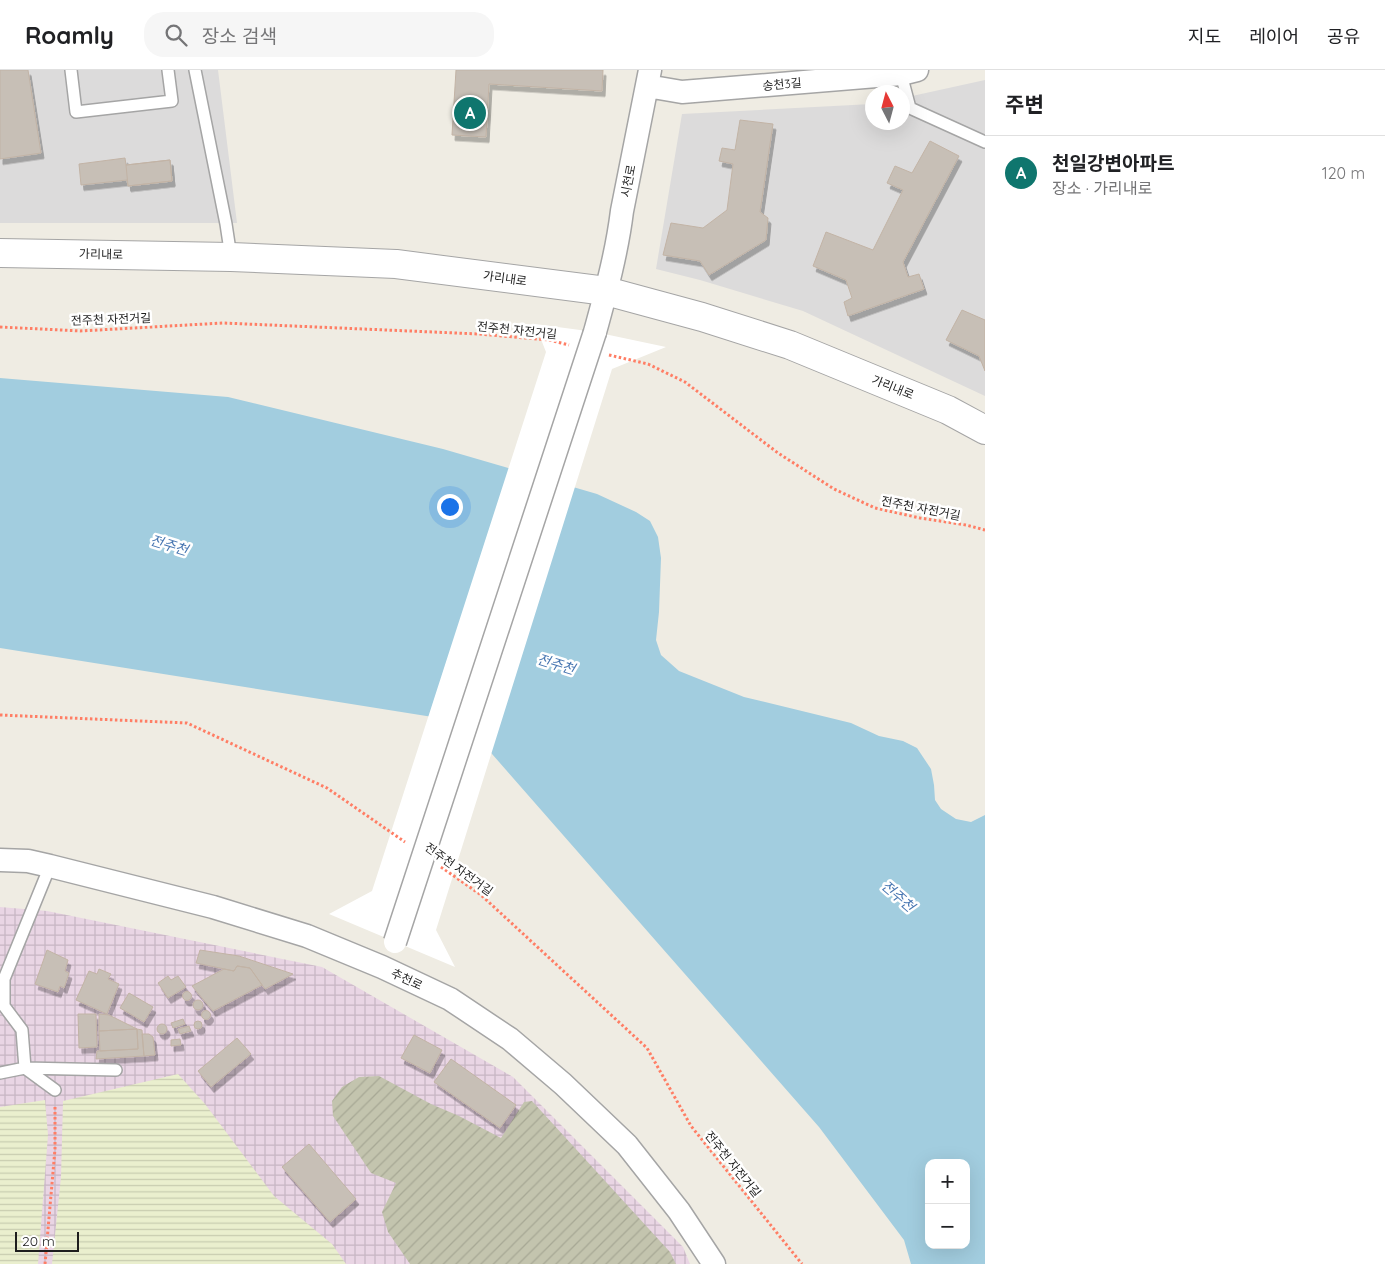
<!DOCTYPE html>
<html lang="ko">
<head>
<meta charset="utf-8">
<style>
  :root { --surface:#fff; --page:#f6f6f6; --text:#202124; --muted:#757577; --line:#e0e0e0; --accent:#0f766e }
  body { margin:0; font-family:Quicksand,"Noto Sans KR",sans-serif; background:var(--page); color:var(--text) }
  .controls { position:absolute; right:15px; bottom:15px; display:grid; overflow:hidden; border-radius:10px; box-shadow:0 5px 20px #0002 }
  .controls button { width:45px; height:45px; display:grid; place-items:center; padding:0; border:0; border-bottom:1px solid var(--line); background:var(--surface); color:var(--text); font:25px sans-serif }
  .compass { position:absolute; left:865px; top:15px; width:45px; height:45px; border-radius:50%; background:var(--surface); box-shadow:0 5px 20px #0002; rotate:354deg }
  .scale { position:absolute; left:15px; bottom:12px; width:64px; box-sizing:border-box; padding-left:5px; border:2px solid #1e1e1e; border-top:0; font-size:14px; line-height:18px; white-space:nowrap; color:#1e1e1e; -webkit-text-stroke:4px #fff; paint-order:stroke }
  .you { position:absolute; left:449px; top:436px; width:18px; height:18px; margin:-12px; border:4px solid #fff; border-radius:50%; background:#1a73e8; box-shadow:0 0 0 8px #1a73e833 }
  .badge { display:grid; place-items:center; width:32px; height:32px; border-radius:50%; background:var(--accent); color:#fff; font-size:16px; font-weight:700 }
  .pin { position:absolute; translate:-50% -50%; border:2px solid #fff; box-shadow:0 1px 5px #0006 }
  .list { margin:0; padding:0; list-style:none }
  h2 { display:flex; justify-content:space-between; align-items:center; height:65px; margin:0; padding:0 20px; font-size:21px }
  h2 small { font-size:16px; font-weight:400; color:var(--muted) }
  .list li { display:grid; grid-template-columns:32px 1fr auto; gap:15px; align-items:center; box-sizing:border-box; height:75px; padding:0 20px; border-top:1px solid var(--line) }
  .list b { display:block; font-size:19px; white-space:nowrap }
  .list p { margin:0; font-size:16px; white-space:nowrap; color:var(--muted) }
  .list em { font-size:16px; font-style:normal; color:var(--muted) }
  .icon { flex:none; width:28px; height:28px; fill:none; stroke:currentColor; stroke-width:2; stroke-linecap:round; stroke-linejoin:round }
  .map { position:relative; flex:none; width:985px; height:1194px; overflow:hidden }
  header { display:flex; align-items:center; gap:30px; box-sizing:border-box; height:70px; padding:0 25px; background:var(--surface); border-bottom:1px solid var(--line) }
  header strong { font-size:24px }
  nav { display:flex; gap:28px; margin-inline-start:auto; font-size:18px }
  .search { width:350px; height:45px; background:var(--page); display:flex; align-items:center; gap:12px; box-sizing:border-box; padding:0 18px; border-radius:20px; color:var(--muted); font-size:19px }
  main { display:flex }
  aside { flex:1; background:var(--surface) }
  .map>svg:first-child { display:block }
</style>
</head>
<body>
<header>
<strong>Roamly</strong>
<div class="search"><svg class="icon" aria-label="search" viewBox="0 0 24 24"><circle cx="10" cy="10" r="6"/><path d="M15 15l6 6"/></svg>장소 검색</div>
<nav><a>지도</a><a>레이어</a><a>공유</a></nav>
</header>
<main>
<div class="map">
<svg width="985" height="1194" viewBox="0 0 985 1194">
  <defs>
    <pattern id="industrial-grid" width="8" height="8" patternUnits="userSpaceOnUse" patternTransform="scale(1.25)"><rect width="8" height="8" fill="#e9d5e4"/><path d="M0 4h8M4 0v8" fill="none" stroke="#c7b6c3"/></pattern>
    <pattern id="construction-furrows" width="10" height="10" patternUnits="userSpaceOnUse" patternTransform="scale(1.25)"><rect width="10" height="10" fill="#c3c4ae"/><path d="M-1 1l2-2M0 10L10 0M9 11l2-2" fill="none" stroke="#a7a895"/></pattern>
    <pattern id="farmland-rules" width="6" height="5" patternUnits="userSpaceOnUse" patternTransform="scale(1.25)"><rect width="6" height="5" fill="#eaefce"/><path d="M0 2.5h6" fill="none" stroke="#c8ccb0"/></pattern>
    <filter id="shadow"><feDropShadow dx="3" dy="5.5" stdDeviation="0" flood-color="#0004"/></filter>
  </defs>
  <rect width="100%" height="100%" fill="#efece3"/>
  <path fill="#dcdbdb" d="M0,0H218L237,153H0Z
    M985,10V326L803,241L700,210L656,199L682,44L872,34V52H902L903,28Z"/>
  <path fill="url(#industrial-grid)" d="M0,837L47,841L322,897L513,1007L683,1177L690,1194H0Z"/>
  <path fill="url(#construction-furrows)" d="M379,1006L431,1034L459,1046L501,1068L524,1032L532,1031L670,1182L676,1194H410L388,1162L382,1142L396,1113L371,1103L333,1046L332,1031L342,1017L359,1007Z"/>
  <path fill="url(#farmland-rules)" d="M178,1004L205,1034L274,1126L332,1174L346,1194H52L61,1107L63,1031Z
    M45,1030L48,1065L38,1194H0V1037Z"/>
  <path fill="#a2cddf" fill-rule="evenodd" d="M0,308L228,327L443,379L597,424L636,442L650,451L658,467L661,488L659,542L656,570L661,585L679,601L744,627L851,653L879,666L903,671L917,678L931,699L934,715L935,730L941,739L956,749L971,752L985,745V1194H911L904,1170L819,1057L464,652L0,578ZM929,1093H966V1175H929Z"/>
  <path fill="#fff" d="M535,254L595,262L666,277L612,299L436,860L455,897L329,844L372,821L546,282Z"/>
  <path fill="#c7bfb6" stroke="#c2b3a5" filter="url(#shadow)" d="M0,0H28L41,83L0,89Z
    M456,0H603L602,21L489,14L486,67L452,65Z
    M740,50L773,54L760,142L768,148L766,170L709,205L700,191L663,185L671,153L703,158L727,140L733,94L719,91L722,78L735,80Z
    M930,71L959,86L903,192L908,207L919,204L924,219L848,246L844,232L852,228L846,210L813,196L826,162L873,180L903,120L887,113L895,96L912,103Z
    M125,88L126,95L170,90L172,111L128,116L127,110L81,115L79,94Z
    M170,90L172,111L128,116L126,95Z
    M962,240L985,250V301L979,286L946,270Z
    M47,880L68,890L65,901L69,903L64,918L60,916L58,922L35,914Z
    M200,880L239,886L293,904L265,919L250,898L237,896L234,901L196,893Z
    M237,896L250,898L262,915L213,941L192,916L224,899L234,901Z
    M99,899L111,904L108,909L119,914L107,944L76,930L89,901L97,904Z
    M168,906L171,910L178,906L186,917L168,928L158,913Z
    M182.5 926a4.5 4.5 0 1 1 9 0a4.5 4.5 0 1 1-9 0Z
    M129,923L153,937L144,952L120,938Z
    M193 935a5 5 0 1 1 10 0a5 5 0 1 1-10 0Z
    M201.5 945a4.5 4.5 0 1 1 9 0a4.5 4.5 0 1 1-9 0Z
    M78,944H96L97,977L79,978Z
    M99,944L109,945L137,959L99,961Z
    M183,949L185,954L173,958L171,953Z
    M194 955a4 4 0 1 1 8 0a4 4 0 1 1-8 0Z
    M157 959a5 5 0 1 1 10 0a5 5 0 1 1-10 0Z
    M189,956L191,961L180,964L178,959Z
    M137,959L138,979L100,981L99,961Z
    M137,959L142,960L144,986L96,989L97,981L138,979Z
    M142,964H149L153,967L155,985L144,986Z
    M414,965L442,980L430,1003L401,988Z
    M237,968L251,984L211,1017L198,1001Z
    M180,969L181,975L171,976V970Z
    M451,989L516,1035L500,1058L434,1012Z
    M309,1074L356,1129L330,1152L282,1097Z"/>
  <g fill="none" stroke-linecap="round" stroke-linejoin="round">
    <defs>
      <path id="service" d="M71,0L76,42L172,31L168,0
        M195,0L226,154L231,187
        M901,4L910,38L985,72
        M50,796L4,909V936L22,960L25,998L55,1020
        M0,1003L25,998L116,1000"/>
      <path id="minor" d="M647,16L682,22L901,4L917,0
        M595,262C606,222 617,182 622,141L650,0
        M0,790L28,791L50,796L213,837L307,866L382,897L450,929L510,969L563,1014L627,1075L679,1141L714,1194"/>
      <path id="tertiary" d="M0,183L231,187L396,194L606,221L702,247L790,275L948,340L985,360"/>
    </defs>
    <use href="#service" stroke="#a5a5a5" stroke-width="14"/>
    <use href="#minor" stroke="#a5a5a5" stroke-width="25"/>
    <use href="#tertiary" stroke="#a5a5a5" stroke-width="30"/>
    <path stroke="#ff7e65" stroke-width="3" stroke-dasharray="2.5 2.5" stroke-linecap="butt" d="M0,257L80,261L223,253L479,264L549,270L569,275
      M609,285L648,294L685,312L778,383L834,419L875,438L920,448L966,455L985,460
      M0,645L187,653L327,718L405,772
      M441,797L481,825L647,978L691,1056L802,1194
      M45,1194L55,1079V1035"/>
    <use href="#service" stroke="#fff" stroke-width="11"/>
    <use href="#minor" stroke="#fff" stroke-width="22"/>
    <use href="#tertiary" stroke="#fff" stroke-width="28"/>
    <defs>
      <path id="minor-bridge" d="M395,872L595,262"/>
    </defs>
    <use href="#minor-bridge" stroke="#a5a5a5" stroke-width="25" stroke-linecap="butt"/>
    <use href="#minor-bridge" stroke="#fff" stroke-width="22"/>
  </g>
  <g text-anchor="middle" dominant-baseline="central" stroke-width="5" stroke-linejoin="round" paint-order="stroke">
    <g font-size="12" fill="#1e1e1e" stroke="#fff">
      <text transform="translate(782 14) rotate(-5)">송천3길</text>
      <text transform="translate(628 111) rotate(-79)">시천로</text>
      <text transform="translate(101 184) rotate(1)">가리내로</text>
      <text transform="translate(505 208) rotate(8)">가리내로</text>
      <text transform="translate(111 249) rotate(-2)">전주천 자전거길</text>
      <text transform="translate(517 260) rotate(6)">전주천 자전거길</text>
      <text transform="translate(893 317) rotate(22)">가리내로</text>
      <text transform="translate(921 438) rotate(11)">전주천 자전거길</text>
      <text transform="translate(459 799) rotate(36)">전주천 자전거길</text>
      <text transform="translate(407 909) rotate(25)">추천로</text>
      <text transform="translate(733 1094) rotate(51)">전주천 자전거길</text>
    </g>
    <g font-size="14" font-style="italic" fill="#4675b1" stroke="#fff">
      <text transform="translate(169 475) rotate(17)">전주천</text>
      <text transform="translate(556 594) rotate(17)">전주천</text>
      <text transform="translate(898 826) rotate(41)">전주천</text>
    </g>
  </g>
</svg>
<div class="controls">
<button>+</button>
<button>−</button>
</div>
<svg class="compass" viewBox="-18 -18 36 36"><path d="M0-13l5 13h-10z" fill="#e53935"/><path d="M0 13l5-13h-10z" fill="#757577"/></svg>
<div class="scale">20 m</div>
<div class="you"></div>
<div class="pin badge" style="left:470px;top:43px">A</div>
</div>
<aside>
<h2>주변<small></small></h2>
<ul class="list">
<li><span class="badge">A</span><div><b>천일강변아파트</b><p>장소 · 가리내로</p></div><em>120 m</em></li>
</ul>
</aside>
</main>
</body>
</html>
